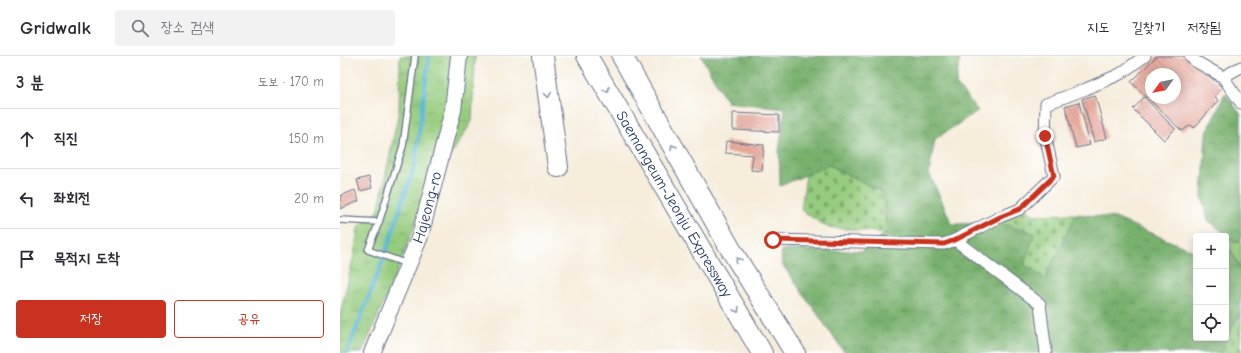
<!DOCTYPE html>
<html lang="ko">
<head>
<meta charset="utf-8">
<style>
  :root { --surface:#fff; --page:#f2f2f3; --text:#2b2b33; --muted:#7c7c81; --line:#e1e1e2; --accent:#c8321e }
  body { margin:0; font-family:"Comic Neue","Poor Story",sans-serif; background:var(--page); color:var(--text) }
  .controls { position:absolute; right:12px; bottom:12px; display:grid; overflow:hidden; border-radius:4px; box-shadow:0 2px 10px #0003 }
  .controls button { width:36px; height:36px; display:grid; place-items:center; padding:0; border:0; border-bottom:1px solid var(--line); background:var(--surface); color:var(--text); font:20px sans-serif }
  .compass { position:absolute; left:805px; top:12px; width:36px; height:36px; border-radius:50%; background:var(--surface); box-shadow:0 2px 10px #0003; rotate:237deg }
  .stop { position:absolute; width:12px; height:12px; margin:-9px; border:3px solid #c8321e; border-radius:50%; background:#fff }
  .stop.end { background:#c8321e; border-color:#fff; box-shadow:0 1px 4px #0008 }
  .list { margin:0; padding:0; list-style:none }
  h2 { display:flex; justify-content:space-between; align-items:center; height:52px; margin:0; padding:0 16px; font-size:17px }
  h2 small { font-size:13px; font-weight:400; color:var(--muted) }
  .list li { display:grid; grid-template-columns:26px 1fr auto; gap:12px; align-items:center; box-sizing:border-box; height:60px; padding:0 16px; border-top:1px solid var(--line) }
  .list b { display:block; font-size:15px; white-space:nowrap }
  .list em { font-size:13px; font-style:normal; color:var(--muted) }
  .actions { display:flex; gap:8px; padding:12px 16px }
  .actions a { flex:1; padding:9px 0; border:1px solid var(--accent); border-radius:4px; text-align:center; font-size:14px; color:var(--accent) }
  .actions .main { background:var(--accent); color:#fff }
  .icon { flex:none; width:22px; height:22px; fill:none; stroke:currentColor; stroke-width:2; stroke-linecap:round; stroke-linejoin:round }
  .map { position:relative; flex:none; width:901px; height:297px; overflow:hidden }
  header { display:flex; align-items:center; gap:24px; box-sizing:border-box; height:56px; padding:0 20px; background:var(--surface); border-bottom:1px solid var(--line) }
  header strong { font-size:19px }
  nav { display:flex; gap:22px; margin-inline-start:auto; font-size:14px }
  .search { width:280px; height:36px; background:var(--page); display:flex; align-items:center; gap:10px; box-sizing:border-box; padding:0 14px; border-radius:4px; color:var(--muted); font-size:15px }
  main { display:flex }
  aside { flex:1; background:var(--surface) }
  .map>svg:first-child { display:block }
</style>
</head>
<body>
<header>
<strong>Gridwalk</strong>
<div class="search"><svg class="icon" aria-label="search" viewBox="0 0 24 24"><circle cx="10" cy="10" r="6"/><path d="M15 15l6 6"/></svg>장소 검색</div>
<nav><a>지도</a><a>길찾기</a><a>저장됨</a></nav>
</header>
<main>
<aside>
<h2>3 분<small>도보 · 170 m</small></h2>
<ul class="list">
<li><svg class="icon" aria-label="ahead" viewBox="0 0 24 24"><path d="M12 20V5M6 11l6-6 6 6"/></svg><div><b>직진</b></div><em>150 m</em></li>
<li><svg class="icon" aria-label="left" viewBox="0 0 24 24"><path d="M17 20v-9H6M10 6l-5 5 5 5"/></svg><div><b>좌회전</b></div><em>20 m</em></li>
<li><svg class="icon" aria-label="arrive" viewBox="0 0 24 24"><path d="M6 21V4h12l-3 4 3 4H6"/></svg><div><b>목적지 도착</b></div></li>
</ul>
<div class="actions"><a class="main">저장</a><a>공유</a></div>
</aside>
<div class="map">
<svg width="901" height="297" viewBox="0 0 901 297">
  <defs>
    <pattern id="grass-tufts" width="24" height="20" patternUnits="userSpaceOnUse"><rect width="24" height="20" fill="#96cc7e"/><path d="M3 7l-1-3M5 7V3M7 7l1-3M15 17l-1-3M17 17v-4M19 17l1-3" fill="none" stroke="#7aa66a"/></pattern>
    <pattern id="forest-crowns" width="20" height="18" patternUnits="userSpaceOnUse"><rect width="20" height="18" fill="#78b06d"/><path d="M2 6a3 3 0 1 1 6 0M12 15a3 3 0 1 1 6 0" fill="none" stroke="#62905d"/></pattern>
    <pattern id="cemetery-stones" width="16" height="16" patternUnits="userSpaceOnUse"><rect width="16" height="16" fill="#96cc7e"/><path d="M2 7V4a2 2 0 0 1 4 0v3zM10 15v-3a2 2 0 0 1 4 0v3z" fill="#7aa66a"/></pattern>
    <pattern id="building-back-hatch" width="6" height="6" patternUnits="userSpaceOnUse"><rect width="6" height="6" fill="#eaaea0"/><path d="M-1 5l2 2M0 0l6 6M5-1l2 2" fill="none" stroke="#bd8e86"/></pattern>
  </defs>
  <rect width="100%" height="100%" fill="#fff"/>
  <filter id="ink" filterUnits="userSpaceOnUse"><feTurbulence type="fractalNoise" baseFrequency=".025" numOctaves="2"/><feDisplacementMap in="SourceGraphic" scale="8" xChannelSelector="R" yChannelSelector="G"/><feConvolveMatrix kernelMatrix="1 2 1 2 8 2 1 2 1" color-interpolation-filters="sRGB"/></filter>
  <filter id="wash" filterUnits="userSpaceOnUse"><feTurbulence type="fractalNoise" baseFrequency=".012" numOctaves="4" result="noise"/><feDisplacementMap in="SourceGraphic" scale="16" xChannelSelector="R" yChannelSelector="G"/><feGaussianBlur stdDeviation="0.9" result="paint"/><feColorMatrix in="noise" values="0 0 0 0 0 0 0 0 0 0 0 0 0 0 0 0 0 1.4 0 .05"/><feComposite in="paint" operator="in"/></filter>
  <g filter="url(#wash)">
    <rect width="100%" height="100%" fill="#f6eddb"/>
    <path fill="url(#grass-tufts)" stroke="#587e6e" d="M60,0H135L132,65L86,139L58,213L22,297H0V259L14,199L18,171L38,156L59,55Z
      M889,181L895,186H901V214L891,194Z"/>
    <path fill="url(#forest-crowns)" stroke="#4a7066" d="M361,0H620L616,28L638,55L595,83L589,117L612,168L659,167L695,177L705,223L736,158L775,162L856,196V282H886V197L891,194L901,214V254L881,297H505L442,208L441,194L522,195L546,177L489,109L440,130L439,94L445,52L387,46Z
      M885,37L901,59V186H895L868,164L862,141L866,79Z"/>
    <path fill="url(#cemetery-stones)" stroke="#587e6e" d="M489,109L543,137L546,177L487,171L461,154L466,119Z
      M687,152L693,159L736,158L705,223L684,208L695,177L659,167Z
      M901,254V297H881L880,296Z"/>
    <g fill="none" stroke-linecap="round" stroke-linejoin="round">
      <path stroke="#5cb7da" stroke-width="4" d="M7,297L43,204L75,108L89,0"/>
    </g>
    <g id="blocks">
      <path fill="url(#building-back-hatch)" fill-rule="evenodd" d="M817,0H846L882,31L875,40L878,45L854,72L851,69L842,75L791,26ZM811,18H835V42H811Z
        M755,39L767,82L754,86L742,43Z
        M804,41L835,73L824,84L793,53Z
        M739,46L750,89L736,92L725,50Z
        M393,57L439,59V76L393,74Z
        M386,85L424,89L422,115L411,114L413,99L385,97Z
        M29,121L32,132L20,135L17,124Z
        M15,134L19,145L0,153V140Z"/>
    </g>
  </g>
  <g filter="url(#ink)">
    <use href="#blocks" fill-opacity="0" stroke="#68728a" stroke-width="1"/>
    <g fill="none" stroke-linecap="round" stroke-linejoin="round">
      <defs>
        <path id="lane" d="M0,164L39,166
          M67,208L28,194L39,166L63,90L75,0"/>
        <path id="street" d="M850,0L855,5L883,21L901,11
          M883,21L901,47
          M433,184L604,188L615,184L660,161L680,153L714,120L705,79L706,48L746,33L780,18L805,0
          M615,184L700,248L706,297"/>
        <g id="secondary">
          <path id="s1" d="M32,297L80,180L113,54L119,0"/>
        </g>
        <g id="highway">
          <path d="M203,0L218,111"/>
          <path id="s2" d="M247,0L422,297"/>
          <path d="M282,0L390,192L455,297"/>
        </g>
      </defs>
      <use href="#lane" stroke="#68728a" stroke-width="8"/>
      <use href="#street" stroke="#68728a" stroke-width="13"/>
      <use href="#secondary" stroke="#68728a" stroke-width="18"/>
      <use href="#highway" stroke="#68728a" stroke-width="22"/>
      <use href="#lane" stroke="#fff" stroke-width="5.5"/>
      <use href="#street" stroke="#fff" stroke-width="11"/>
      <use href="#secondary" stroke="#fff" stroke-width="16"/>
      <use href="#highway" stroke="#fff" stroke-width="20"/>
    </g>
    <defs><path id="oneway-chevron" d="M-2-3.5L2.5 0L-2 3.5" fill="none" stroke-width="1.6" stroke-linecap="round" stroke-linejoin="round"/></defs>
    <g stroke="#8d97ae">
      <use href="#oneway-chevron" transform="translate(267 34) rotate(59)"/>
      <use href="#oneway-chevron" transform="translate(208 39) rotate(82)"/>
      <use href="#oneway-chevron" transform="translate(333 91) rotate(-120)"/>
      <use href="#oneway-chevron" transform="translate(398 204) rotate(-122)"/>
      <use href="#oneway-chevron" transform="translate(397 254) rotate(59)"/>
    </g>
  </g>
  <g fill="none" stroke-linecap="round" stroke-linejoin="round" filter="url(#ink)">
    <path stroke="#c8321e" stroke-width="5" d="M433,184L604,188L615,184L660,161L680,153L714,120L705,80"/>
  </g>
  <g text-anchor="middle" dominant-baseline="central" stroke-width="3.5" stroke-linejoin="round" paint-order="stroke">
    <g font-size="15" fill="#1b2f5e" stroke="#fff">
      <text stroke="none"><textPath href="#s2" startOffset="172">Saemangeum-Jeonju Expressway</textPath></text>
      <text stroke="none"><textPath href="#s1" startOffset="156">Hajeong-ro</textPath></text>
    </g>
  </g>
</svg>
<div class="controls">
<button>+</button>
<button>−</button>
<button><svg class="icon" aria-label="locate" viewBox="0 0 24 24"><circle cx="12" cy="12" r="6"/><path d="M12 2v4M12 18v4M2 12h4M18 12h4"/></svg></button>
</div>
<svg class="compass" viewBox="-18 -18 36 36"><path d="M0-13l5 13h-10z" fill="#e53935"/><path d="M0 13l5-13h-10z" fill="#7c7c81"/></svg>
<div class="stop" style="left:433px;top:184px"></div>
<div class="stop end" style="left:705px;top:80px"></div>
</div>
</main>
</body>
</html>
